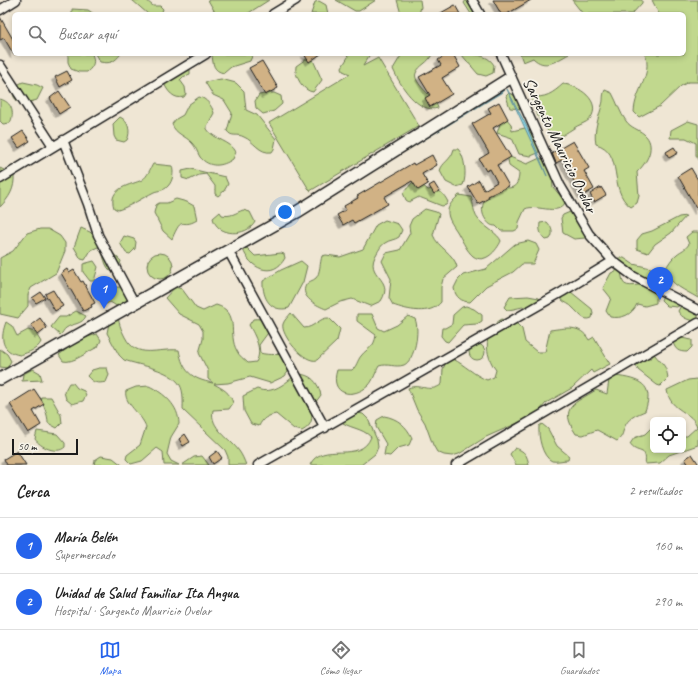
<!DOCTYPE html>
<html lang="es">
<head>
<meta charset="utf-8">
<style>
  :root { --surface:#fff; --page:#f2f2f2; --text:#222; --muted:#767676; --line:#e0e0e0; --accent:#2563eb }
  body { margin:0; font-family:Caveat,sans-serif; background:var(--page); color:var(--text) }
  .controls { position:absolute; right:12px; bottom:12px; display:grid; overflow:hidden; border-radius:6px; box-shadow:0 2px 6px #0003 }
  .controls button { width:36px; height:36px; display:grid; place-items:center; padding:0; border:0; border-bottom:1px solid var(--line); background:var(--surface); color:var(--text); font:20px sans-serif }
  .scale { position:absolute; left:12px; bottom:10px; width:66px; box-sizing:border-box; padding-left:4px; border:2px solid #1c1c1c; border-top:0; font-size:11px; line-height:14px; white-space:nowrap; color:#1c1c1c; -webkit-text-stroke:3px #f7f3e8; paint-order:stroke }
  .you { position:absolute; left:285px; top:212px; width:14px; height:14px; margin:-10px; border:3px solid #fff; border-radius:50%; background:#1a73e8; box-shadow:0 0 0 6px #1a73e833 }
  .badge { display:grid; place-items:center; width:26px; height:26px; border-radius:50%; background:var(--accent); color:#fff; font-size:13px; font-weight:700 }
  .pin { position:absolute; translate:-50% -33px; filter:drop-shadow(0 1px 2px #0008) }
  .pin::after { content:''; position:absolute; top:21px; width:14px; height:12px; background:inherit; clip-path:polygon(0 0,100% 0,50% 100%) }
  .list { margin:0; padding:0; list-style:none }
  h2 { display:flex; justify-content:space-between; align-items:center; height:52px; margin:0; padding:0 16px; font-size:17px }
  h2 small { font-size:13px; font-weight:400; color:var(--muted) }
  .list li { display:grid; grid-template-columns:26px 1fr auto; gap:12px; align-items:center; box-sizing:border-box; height:56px; padding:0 16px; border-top:1px solid var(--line) }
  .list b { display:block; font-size:15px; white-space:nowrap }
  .list p { margin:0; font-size:13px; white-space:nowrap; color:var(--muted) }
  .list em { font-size:13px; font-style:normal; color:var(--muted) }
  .icon { flex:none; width:22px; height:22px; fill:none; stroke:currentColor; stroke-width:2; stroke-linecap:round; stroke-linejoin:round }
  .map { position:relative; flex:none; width:698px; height:465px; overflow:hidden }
  .search { position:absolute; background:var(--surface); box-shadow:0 2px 6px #0003; left:12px; right:12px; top:12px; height:44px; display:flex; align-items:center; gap:10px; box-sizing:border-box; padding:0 14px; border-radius:6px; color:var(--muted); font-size:15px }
  .sheet { height:164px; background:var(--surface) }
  nav { display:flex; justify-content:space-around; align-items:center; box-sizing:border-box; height:56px; border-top:1px solid var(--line); background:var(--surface); font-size:11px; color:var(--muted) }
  nav a { display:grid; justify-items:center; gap:2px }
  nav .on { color:var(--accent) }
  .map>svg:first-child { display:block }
</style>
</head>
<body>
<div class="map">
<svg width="698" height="465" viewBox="0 0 698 465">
  <defs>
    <filter id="shadow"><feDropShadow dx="-3.5" dy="3.5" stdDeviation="0" flood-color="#0004"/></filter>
  </defs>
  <rect width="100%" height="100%" fill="#efe6d4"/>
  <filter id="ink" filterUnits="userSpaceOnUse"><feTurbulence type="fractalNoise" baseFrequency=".025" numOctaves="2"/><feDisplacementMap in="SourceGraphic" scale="8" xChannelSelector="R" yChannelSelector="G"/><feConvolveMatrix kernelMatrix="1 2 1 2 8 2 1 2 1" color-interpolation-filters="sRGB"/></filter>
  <g filter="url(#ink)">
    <path fill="#c1d88e" stroke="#6e7a55" d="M132,0H146L153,6H160L163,9L161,14H148Z
      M208,0H269L247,14H216Z
      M336,0H376L359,11H355Z
      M397,0H420L421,7L419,14H401Z
      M466,0L476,1L485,14H471L464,3Z
      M572,0H642V3L632,14H583Z
      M652,0H698V82H688L681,86L660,106L639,117L634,112C635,90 653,75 645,54H684V14H659Z
      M319,1L326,5L328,14H311L315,2Z
      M72,9L88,10L94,14H72Z
      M92,54C95,62 94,66 87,72H79L71,69L68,62V54Z
      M95,54H121C114,62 111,64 100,62Z
      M212,54H253L250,61L231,67L224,73C213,71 213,64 212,54Z
      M347,54H370L363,66L378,58L419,126L310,191L269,123L350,74L343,71L342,67L348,57Z
      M402,54H432C429,63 419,65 416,73C412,83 435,97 438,108C418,114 400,85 393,69Z
      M461,54C472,54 488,54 494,65L493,73L486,76L478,74Z
      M520,54H569C556,61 545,70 533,58L523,62Z
      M306,59L313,60L322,80L313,92C303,91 294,76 296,66Z
      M187,67L190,70V74L183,77L180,80L185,87L186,94L184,97C174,100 167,91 164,83Z
      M221,79L236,83L244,91L246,110L257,115L276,139L274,149L272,152C259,154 254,141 244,137C237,133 232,138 227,131L232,113L224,100L213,95L205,82Z
      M23,82L37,85L43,88L37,100L23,104C14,100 12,96 13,87Z
      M563,84C578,85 603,101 590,119C586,123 578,125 574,128C570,130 567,133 563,135C545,141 534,109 531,96C545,99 553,93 563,84Z
      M605,90L612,93C617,102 620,113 626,121C631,128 638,129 644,134C657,145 647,163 637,172L639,196L637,203L631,207C607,190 625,152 596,144C593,131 599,117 602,105C604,100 602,96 605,90Z
      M270,93H274L281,96L282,104L274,111L263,114L256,108L255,101L259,95Z
      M509,93C517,95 519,102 522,109L510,108L506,96Z
      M199,97C206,98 212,106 214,113L207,126V129C214,140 231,141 236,152L233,159C222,167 209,168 200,157C197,152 196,147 192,143C186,136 175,134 172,124L176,119L183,115L188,105Z
      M0,99C12,102 15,113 10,123L3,124L0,121Z
      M120,117C129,121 131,132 127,140L124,142L116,140L114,136L113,124Z
      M506,118L511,124L512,131L525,128L531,132L540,149L538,153L531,156L519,154L512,138L497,133L501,121Z
      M688,121L698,124V160L696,155V143L686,138H670L671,130Z
      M454,149H458C465,156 467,176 463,185L456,187L446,182L440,171C442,162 451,161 454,149Z
      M510,157L527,164L540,158L544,160L552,176L553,187L563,199H566C562,219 537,203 525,209L519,222L518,229L514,231H501L496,226C491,226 489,224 486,220C477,208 486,191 500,188C504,187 509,189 513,187C518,184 519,178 519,173L509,166L508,159Z
      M153,164L172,166C174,172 173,181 168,186C164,191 159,190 154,192C142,198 131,206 118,210L114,208C107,187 132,185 142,180C148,176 150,169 153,164Z
      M0,168L14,175C15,189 9,198 0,207Z
      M191,169L225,177L228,184L224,191L218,196L215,194V186L206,174L199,175L189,180L182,178V171Z
      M413,182L420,183L428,190C438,187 444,194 448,202L446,205L442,206L419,197L409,202L406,200L403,193Z
      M459,195L471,197C474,204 473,213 478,219C483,226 499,234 501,241C497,250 485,265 473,256C467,251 463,242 459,235C455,227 447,220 448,210C449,204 455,199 459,195Z
      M176,199L187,202L194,206L197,220C181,230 183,213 172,239L163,231L154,213L156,205L159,203H167Z
      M425,209L436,212L439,214L433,235C438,248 454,253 457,267L443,279L441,287V302C430,316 407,310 393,305L389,298L391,279L382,261L386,253L400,250L410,233L409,226L412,219Z
      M243,210L250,212L255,222C247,237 217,237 213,218L220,212L222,215C231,217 235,213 243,210Z
      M570,212L578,215L586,235L585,238L574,239L563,233L561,218L563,215Z
      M686,216L671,233L655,244L648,253L637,249V240L642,234L652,231L679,217Z
      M385,220L398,224L402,230L399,237C395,240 389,240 385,243C381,245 379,250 377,253C362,277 396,277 381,301L370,306L352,299L340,302L326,309C318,306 299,297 306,285C308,281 313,281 316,278C320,274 320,262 322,256L326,255L340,257L363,249L376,225Z
      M547,222C552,227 554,234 550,239L546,240C540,235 539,229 540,223Z
      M81,228L90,232L121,261L119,268L114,273C102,267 106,254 98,247L91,250L85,260L81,259L74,247Z
      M40,229H48L60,236L65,243V251L56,273L31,288L28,295V306L18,318L0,314V258L13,251L27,233Z
      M692,232H698V298C685,290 670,285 665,270C668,264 672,258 677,254C682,250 685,250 689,244L686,237Z
      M124,236L134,239L136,242L135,249L130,254L126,253L120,243Z
      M528,241L536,244L539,250L533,264H522L513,272L486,286L470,302C462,302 455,297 454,288L458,280L463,275L486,269L515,244Z
      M247,248L255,256L281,253L284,254L285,258C273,280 249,268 243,249Z
      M147 266a13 13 0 1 1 26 0a13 13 0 1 1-26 0Z
      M618,258H624L633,264L651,268L656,274L657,282C645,282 624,269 618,258Z
      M94,261L98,267L94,281H90L83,272V264Z
      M301,261L307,266L303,282L289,308C271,313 262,298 263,281L281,270Z
      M618,270L621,272C622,275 622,279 623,282C626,289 642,284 648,283L656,290V303L645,306L637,304C632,315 622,319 610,317L606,311L611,298L603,288L611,273Z
      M107,284H111L113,287C124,288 134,283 136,298L120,308L110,302L106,304L103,301Z
      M175,287L182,289L196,308L203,311L216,305C241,312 227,334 237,351C239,356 244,359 248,363L256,362C263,350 255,336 249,325L253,319C262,318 267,320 273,326L259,345L260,353C270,356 281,353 291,356L294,363L285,376L270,383L250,377L228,383L214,384C223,389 230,392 233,403L229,409L213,410C209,428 230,438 239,451C242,455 244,460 246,465H228V457L225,450L183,410C183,403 184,392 180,385C170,369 141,366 124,360L119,355L107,333L110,318L118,313C118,322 121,329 125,337C137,360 157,348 179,350C183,371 191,379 213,383L208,379V371L199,353L203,339V331L199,324L179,314L165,298Z
      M571,292L592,309L593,313L592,318C583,322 579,313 573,308C570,304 565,303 562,300L561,296L564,293Z
      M674,293L680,297V305L677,307L667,306L661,300L663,295Z
      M510,297L528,296L539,298L541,301L536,306C525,305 518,309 507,310L504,307Z
      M682,304L698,308V321C690,321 681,318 678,311Z
      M466,306L474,309L482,315V321L477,324L463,325L448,342L445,341L441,336L442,328H445L452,324L453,315L462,307Z
      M76,311L86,316C82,325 73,323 66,328C63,330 63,333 60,335L51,327L59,317H66Z
      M291,313L304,328C314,328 320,317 329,318L340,329L337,341L317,360C305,364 280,335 283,324C284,320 289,316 291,313Z
      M357,314H372L378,328L384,331L397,325L408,316L415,319C420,330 415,360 404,365C395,368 388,363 379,366C376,371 373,381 369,385C353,400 329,395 337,370H352C357,366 357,361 361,356C368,347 374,349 376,335L357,321Z
      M502,319L516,323L522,329L525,342L537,352H545L550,330C566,328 580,324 589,340L594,337L610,364L593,373L591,370L572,388L546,403L536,415L486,437L459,454L452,456L444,455L437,452L433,445L425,423L417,410L408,388C421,383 430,394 442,384L443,369L446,362L453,359C465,365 474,375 487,380L494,377L496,370C484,355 483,329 502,319Z
      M6,322L12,326L17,336L28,330L35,332L41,342C37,350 29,352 20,355C1,352 0,338 6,322Z
      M97,334L101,340L98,347C88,351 73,364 63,361L59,355L78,340Z
      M681,338L692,340V347L687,352C679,352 675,350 673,342Z
      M469 352a8 8 0 1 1 16 0a8 8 0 1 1-16 0Z
      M0,349L7,354L11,361L7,368L0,367Z
      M654,354C662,364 666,364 668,378L660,386L657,385L638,370L635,363L643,357L651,358Z
      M99,368H107L109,375L106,382C97,384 93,383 87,376L92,370Z
      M33,369L40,373L42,380L22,381L23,374Z
      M297,374C311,374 318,382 321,395L312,407C312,419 313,425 302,431L294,429L276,414C267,416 263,418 259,426L251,424L244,411L243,396L257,389C273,395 285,383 297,374Z
      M615,376C639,379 655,384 645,411C638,414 630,417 626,424C622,431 624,436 617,441L597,430L583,435L576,434C558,407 575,403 596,390L607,394L609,380Z
      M696,379L698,381V445L669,455L660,463L645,464C648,446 636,455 630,444L634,438L645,434L653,426V450H683V436H687L697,427C693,411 670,412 667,390L688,380Z
      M69,383H73L77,388L84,391L86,395L83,401L72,404L66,399L64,392Z
      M149,386C164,393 179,406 179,424L171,437L167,454L171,461L179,465H164L163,452L157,448L142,461L131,464L126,459L127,455L140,445L146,427C142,414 123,403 126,391L136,387Z
      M41,397H51L61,415L62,423L57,428L48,423C48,413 43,407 41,397Z
      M348,411L363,414L368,419L377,440L378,447L375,454L361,465H310C321,440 360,465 371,437C361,427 349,429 339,420L341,413Z
      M384,416C397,418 407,426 412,438L409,445L398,448L390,456L384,455L386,444L376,427L377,420Z
      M542,424L548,429L557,446L569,456L568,460C563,460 557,462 552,461C542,457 538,436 539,426Z
      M37,431L57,434L65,443V447C57,455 40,447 35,439Z
      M515,448C525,451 527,455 529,465H516L510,454Z
      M101,456L113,458L122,465H94L95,460Z
      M202,456L209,465H182L194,457Z"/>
    <path fill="#8ddaed" stroke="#608e99" d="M507,89L527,127L547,176Z
      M504,90V91L317,205Z"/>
    <path fill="#d1b285" stroke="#1c1c1c" filter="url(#shadow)" d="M493,0H531L507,14H501Z
      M455,5L460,14H439Z
      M0,17L14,41V55L4,38L0,40Z
      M304,54H321L309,62Z
      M447,54H453L460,67L442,78L452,94L430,107L425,98L430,95L419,77L441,65L438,60Z
      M262,61L278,88L265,95L249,68Z
      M67,71L72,80L60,87L55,77Z
      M59,91L70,107L59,114L50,98Z
      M499,102L508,119L493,128L511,157L497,165L509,186L488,196L489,198L478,204L468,187L479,180L484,190L497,182L490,169L486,171L479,159L489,153L472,124L491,113L488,108Z
      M23,131L30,141L19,148L12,138Z
      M573,141L589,168L584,171L594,189L582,196L562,160L556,163L552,153Z
      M674,147L678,153L669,158L666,152Z
      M432,155L437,165L422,174L428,184L418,190L412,181L384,197L388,204L354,223L352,220L343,225L337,215L346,210L344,206L358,198L357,196L413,163L414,165Z
      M691,168L698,180V211L678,176Z
      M434,183L439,191L434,194L429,186Z
      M601,187L606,195L594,202L590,194Z
      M67,269L69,273L74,270L81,282L83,281L95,303L91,305L92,307L83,311L61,273Z
      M53,290L63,306L55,311L45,294Z
      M41,292L45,298L36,303L32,298Z
      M40,318L47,328L38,335L31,325Z
      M34,389L44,404L33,411L41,425L28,433L10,404Z
      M185,434L190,442L183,446L179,439Z
      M17,451L26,465H7L4,459Z
      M217,451L222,458L213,464L209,457Z
      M692,454L698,463V465H689L685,459Z"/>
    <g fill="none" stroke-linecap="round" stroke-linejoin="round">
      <defs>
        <path id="street" d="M472,0L480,14
          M0,10L16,0
          M273,14L296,0
          M501,54L560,185L589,234L613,261L633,276L698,310
          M0,65L53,146
          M63,140L88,204L98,235L135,304
          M0,179L206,54
          M229,252L325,428
          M258,465L562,292L613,261
          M456,465L698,323"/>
        <path id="secondary" d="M0,379L297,212L510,78"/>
      </defs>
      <use href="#street" stroke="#1c1c1c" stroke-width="11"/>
      <use href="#secondary" stroke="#1c1c1c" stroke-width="14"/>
      <use href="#street" stroke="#f7f3e8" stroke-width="8"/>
      <use href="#secondary" stroke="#f7f3e8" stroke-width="11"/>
    </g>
  </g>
  <g text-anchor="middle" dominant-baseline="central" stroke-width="3.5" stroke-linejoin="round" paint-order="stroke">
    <g font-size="17" fill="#1c1c1c" stroke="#f7f3e8">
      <text transform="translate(560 145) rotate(64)">Sargento Mauricio Ovelar</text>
    </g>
  </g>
</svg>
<div class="controls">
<button><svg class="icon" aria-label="locate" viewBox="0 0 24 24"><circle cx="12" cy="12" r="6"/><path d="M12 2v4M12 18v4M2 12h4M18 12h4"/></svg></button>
</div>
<div class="scale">50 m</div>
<div class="you"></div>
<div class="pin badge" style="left:104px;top:309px">1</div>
<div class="pin badge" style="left:660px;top:300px">2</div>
<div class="search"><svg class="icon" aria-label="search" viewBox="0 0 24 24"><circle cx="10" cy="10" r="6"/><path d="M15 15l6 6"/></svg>Buscar aquí</div>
</div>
<section class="sheet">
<h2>Cerca<small>2 resultados</small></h2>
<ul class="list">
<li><span class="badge">1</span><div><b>María Belén</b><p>Supermercado</p></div><em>160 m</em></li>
<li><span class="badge">2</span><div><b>Unidad de Salud Familiar Ita Angua</b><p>Hospital · Sargento Mauricio Ovelar</p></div><em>290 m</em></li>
</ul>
</section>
<nav>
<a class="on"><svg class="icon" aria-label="map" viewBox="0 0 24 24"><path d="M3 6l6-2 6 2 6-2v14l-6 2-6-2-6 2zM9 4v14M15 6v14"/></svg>Mapa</a>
<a><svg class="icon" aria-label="directions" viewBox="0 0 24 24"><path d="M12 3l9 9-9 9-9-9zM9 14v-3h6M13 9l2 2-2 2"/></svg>Cómo llegar</a>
<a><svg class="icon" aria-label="saved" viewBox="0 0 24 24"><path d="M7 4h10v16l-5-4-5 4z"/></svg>Guardados</a>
</nav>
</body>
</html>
